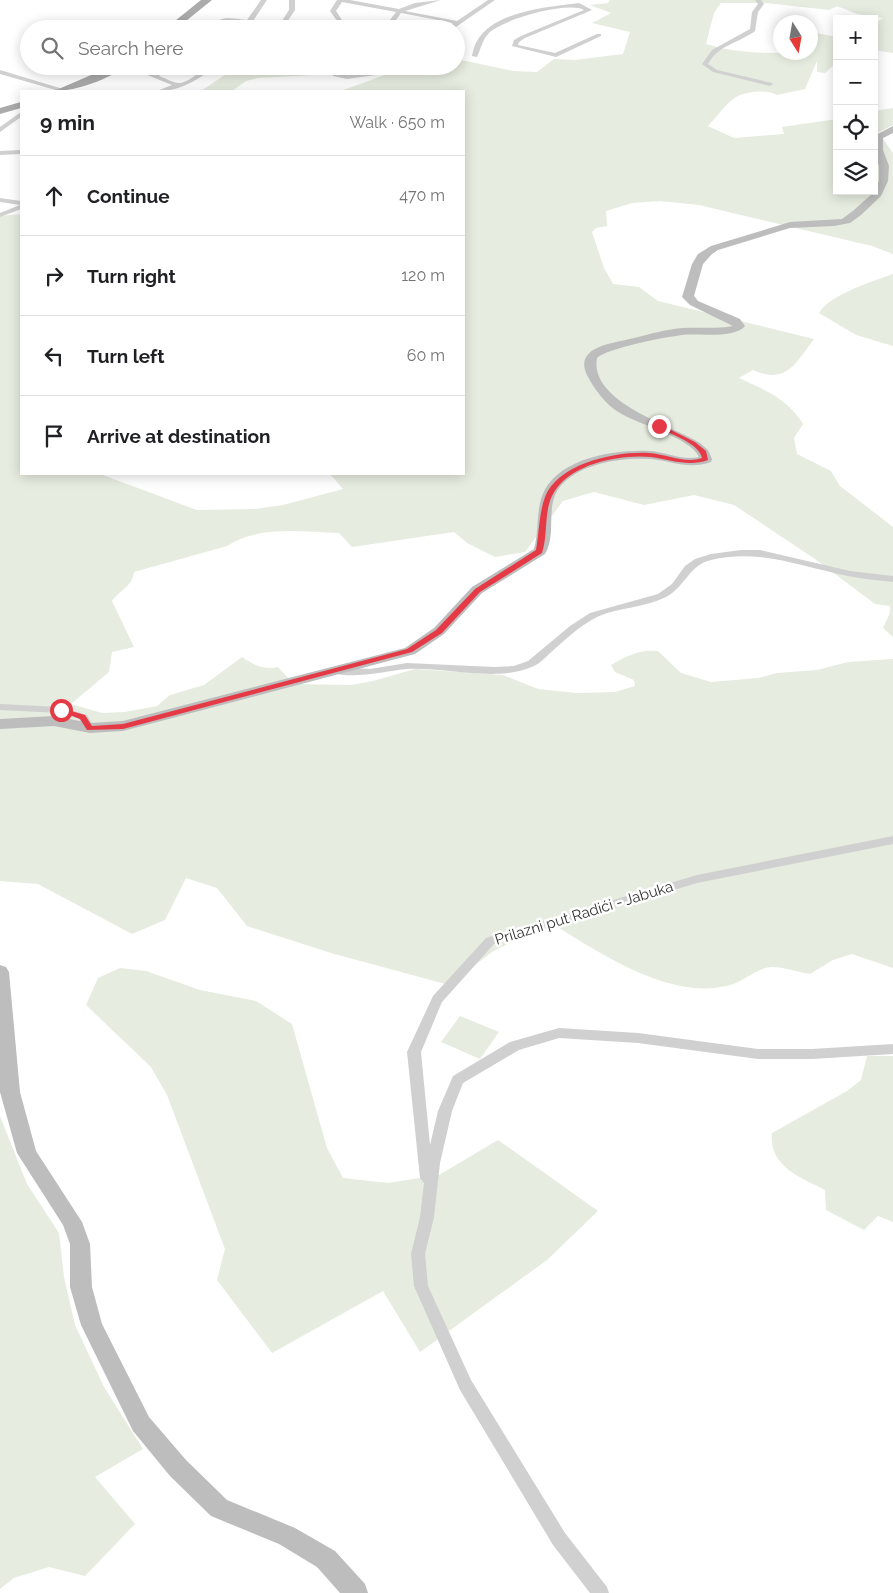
<!DOCTYPE html>
<html lang="en">
<head>
<meta charset="utf-8">
<style>
  :root { --surface:#fff; --page:#f2f2f2; --text:#202124; --muted:#757577; --line:#e0e0e0 }
  body { margin:0; font-family:Raleway,sans-serif; background:var(--page); color:var(--text) }
  .controls { position:absolute; right:15px; top:15px; display:grid; overflow:hidden; border-radius:0px; box-shadow:0 2px 12px #0003 }
  .controls button { width:45px; height:45px; display:grid; place-items:center; padding:0; border:0; border-bottom:1px solid var(--line); background:var(--surface); color:var(--text); font:25px sans-serif }
  .compass { position:absolute; left:773px; top:15px; width:45px; height:45px; border-radius:50%; background:var(--surface); box-shadow:0 2px 12px #0003; rotate:169deg }
  .stop { position:absolute; width:15px; height:15px; margin:-11px; border:4px solid #e63946; border-radius:50%; background:#fff }
  .stop.end { background:#e63946; border-color:#fff; box-shadow:0 1px 5px #0008 }
  .list { margin:0; padding:0; list-style:none }
  h2 { display:flex; justify-content:space-between; align-items:center; height:65px; margin:0; padding:0 20px; font-size:21px }
  h2 small { font-size:16px; font-weight:400; color:var(--muted) }
  .list li { display:grid; grid-template-columns:32px 1fr auto; gap:15px; align-items:center; box-sizing:border-box; height:80px; padding:0 20px; border-top:1px solid var(--line) }
  .list b { display:block; font-size:19px; white-space:nowrap }
  .list em { font-size:16px; font-style:normal; color:var(--muted) }
  .icon { flex:none; width:28px; height:28px; fill:none; stroke:currentColor; stroke-width:2; stroke-linecap:round; stroke-linejoin:round }
  .map { position:relative; flex:none; width:893px; height:1593px; overflow:hidden }
  .search { position:absolute; background:var(--surface); box-shadow:0 2px 12px #0003; left:20px; top:20px; width:445px; height:55px; display:flex; align-items:center; gap:12px; box-sizing:border-box; padding:0 18px; border-radius:28px; color:var(--muted); font-size:19px }
  .panel { position:absolute; background:var(--surface); box-shadow:0 2px 12px #0003; left:20px; top:90px; width:445px; height:385px; border-radius:0px }
  .map>svg:first-child { display:block }
</style>
</head>
<body>
<div class="map">
<svg width="893" height="1593" viewBox="0 0 893 1593">
  <rect width="100%" height="100%" fill="#fff"/>
  <path fill="#e6ecdf" d="M610,0H893V53L874,50V23L883,18L857,14L837,6L829,10L766,3H721L714,13L706,44C741,55 775,53 810,52L811,32L837,37V62L825,73L817,72V61L805,89L777,95C766,89 742,91 732,100C723,107 716,118 708,126L734,138L784,134L782,127L837,119V191H874V111L893,108V125L875,134L883,139L893,153V254L872,246L699,205L660,201L632,203L606,211L607,226L596,228L592,232L604,268L613,284L639,287L658,301L814,339C796,363 786,385 753,370L739,378C765,390 788,399 803,424L794,438L797,454L831,471L840,486L893,527V637L883,628L890,613V606L875,604L815,559L734,505L694,495L644,505L594,492L563,501L525,552L495,557L467,543L454,532L352,547L339,533C302,532 259,525 227,546L134,572C132,587 121,589 112,601L134,647L112,652L109,672L71,704L102,713L125,712L157,706L170,695L204,685L242,657C254,665 263,670 278,667L294,684L351,685L373,681L415,669L503,675L538,689L576,693L615,692L635,686L634,680L615,672L611,665C626,656 640,649 658,651L681,673L711,682L758,678L777,673L817,670L848,662L893,659V968L852,954L833,960L810,974C798,972 784,967 772,967C758,967 743,982 730,985C672,1002 597,952 550,922L492,952L449,985L331,953L247,926L217,888L186,878L165,920L132,934L38,884L0,881V216L21,214V474H100L197,510L255,509L283,505L343,489L330,474H464V91H341L409,66H456V59L513,71L537,72L554,59L575,60L623,54L630,32L592,23L611,13L590,5L608,3Z
    M238,66H316L312,75L258,78L246,81L232,91H201Z
    M893,274V346L856,335L819,313C829,295 873,281 893,274Z
    M120,968L146,971L200,990L256,1001L292,1024L327,1148L343,1178L388,1183L439,1175L498,1140L598,1211L547,1260L420,1352L383,1291L272,1353L217,1280L225,1249L167,1095L151,1067L86,1005L98,978Z
    M460,1016L499,1032L480,1059L441,1042Z
    M867,1056H893V1222L878,1216L864,1230L826,1210L825,1190C801,1178 768,1166 772,1133L847,1091L861,1080Z
    M0,1116L27,1184L59,1233L64,1277L75,1325L104,1387L143,1449L95,1477L135,1524L85,1576L49,1567L14,1578L0,1589Z"/>
  <g fill="none" stroke-linecap="round" stroke-linejoin="round">
    <path fill="#d0d0d0" fill-rule="evenodd" d="M261,0H267L253,21L280,24L289,10V0H295V10L285,25L310,29H291L224,21L212,29H205C221,15 228,18 247,20Z
      M337,0H350L399,9L415,3L441,0L405,11L457,21L488,0H495L453,29L447,28L453,23L401,13L396,20L393,29H389L390,20L396,12L342,2L336,11L342,20L355,28C343,30 336,20 330,11Z
      M755,0H761L764,4L758,12L755,31C739,43 718,45 708,64L717,70L772,83L773,84L770,86L713,72L702,64L712,50L750,29L752,12L758,4Z
      M579,3L592,10L525,38L519,42L518,45L555,53L597,34H601V36L556,57L512,46L514,40L521,36L584,10C568,1 503,19 489,33C482,40 481,49 477,57L472,56C473,51 474,46 477,41C494,11 548,7 579,3Z
      M125,66H134L154,74L168,66H176L159,76C165,78 173,83 179,83C193,82 201,66 215,66C200,80 177,92 157,91L172,85Z
      M343,66H350L340,74L372,73L375,75L347,79L333,76V74Z
      M0,70L63,89L64,90L59,91L0,74Z
      M21,112V117L0,132V127Z
      M21,150V154L0,155V151Z
      M0,198L21,201V209L0,217V213L20,205L0,202Z
      M741,550H760L850,571L893,576V582C878,580 863,579 848,576C802,567 758,548 711,560C689,565 685,587 666,597C645,608 618,607 597,617C579,626 564,641 549,654C545,658 540,663 534,666C498,683 446,667 407,669C391,670 342,682 330,670L335,667L370,669L407,663L494,667L514,666L528,661L570,626L590,613L658,594L672,584L685,566L695,559L711,554Z
      M0,704L61,707L87,715L95,728L94,730H86L79,719L60,713L0,710Z
      M893,836V844L697,883L494,944L442,1002L421,1052L430,1145L438,1111L453,1076L510,1042L559,1028L638,1033L758,1049H812L893,1044V1054L812,1059H758L638,1043L559,1038L519,1050L463,1083L452,1111L440,1163L434,1217L425,1254L428,1286L471,1380L565,1533L607,1587L609,1593H590L553,1545L460,1390L414,1286L411,1254L420,1217L424,1183L420,1178L407,1052L433,996L486,938L697,875Z"/>
    <path fill="#bdbdbd" fill-rule="evenodd" d="M893,126V133L883,138V150L889,166L888,181L881,196L861,215L850,223L834,226L790,228L718,250L712,254L703,264L694,296L698,301L740,319L745,326C735,339 698,333 682,335C665,337 608,348 597,358C589,402 671,425 700,443L708,450L712,459L711,462C689,470 672,461 651,459C622,457 578,463 559,488C545,507 557,535 545,554L482,593L444,634L415,654L123,731L90,733L54,726L0,729V719L54,716L90,723L123,721L405,648L434,628L472,587L534,549C539,532 536,513 542,496C556,458 615,449 650,451C666,452 682,461 699,457C690,437 639,425 620,413C606,405 594,389 587,375C573,346 615,343 634,338C650,334 667,329 683,328C700,327 717,329 733,326L690,305L682,297L692,264L698,254L711,246L790,222L842,219L854,210L874,192L879,181V166L874,152V136Z
      M0,965L6,967L9,972L20,1092L36,1151L82,1222L90,1244L92,1287L102,1324L149,1417L186,1460L227,1500L295,1528L335,1551L365,1584L368,1593H340L317,1567L279,1544L211,1516L170,1476L133,1431L81,1325L70,1287V1244L63,1225L17,1153L0,1092Z"/>
    <path fill="#ababab" fill-rule="evenodd" d="M201,0H212L176,29H165Z
      M112,66H125C111,79 72,92 54,91Z
      M21,102V108L0,114V108Z"/>
  </g>
  <path fill="#e63946" d="M659,424L695,442L706,451L708,460C689,467 671,460 651,457C619,454 567,464 552,496C544,512 548,535 542,553L480,592L442,633L412,652L123,729L87,730L80,719L57,710L61,708L85,715L92,726L123,724L407,649L436,630L475,589L536,550C539,534 539,513 545,497C558,463 617,451 649,453C666,454 686,464 702,458C699,443 670,434 657,427Z"/>
  <g text-anchor="middle" dominant-baseline="central" stroke-width="5" stroke-linejoin="round" paint-order="stroke">
    <g font-size="15" fill="#333" stroke="#fff">
      <text transform="translate(584 913) rotate(-17)">Prilazni put Radići - Jabuka</text>
    </g>
  </g>
</svg>
<div class="controls">
<button>+</button>
<button>−</button>
<button><svg class="icon" aria-label="locate" viewBox="0 0 24 24"><circle cx="12" cy="12" r="6"/><path d="M12 2v4M12 18v4M2 12h4M18 12h4"/></svg></button>
<button><svg class="icon" aria-label="layers" viewBox="0 0 24 24"><path d="M12 4l9 5-9 5-9-5zM3 14l9 5 9-5"/></svg></button>
</div>
<svg class="compass" viewBox="-18 -18 36 36"><path d="M0-13l5 13h-10z" fill="#e53935"/><path d="M0 13l5-13h-10z" fill="#757577"/></svg>
<div class="stop" style="left:61px;top:710px"></div>
<div class="stop end" style="left:659px;top:426px"></div>
<div class="search"><svg class="icon" aria-label="search" viewBox="0 0 24 24"><circle cx="10" cy="10" r="6"/><path d="M15 15l6 6"/></svg>Search here</div>
<section class="panel">
<h2>9 min<small>Walk · 650 m</small></h2>
<ul class="list">
<li><svg class="icon" aria-label="ahead" viewBox="0 0 24 24"><path d="M12 20V5M6 11l6-6 6 6"/></svg><div><b>Continue</b></div><em>470 m</em></li>
<li><svg class="icon" aria-label="right" viewBox="0 0 24 24"><path d="M7 20v-9h11M14 6l5 5-5 5"/></svg><div><b>Turn right</b></div><em>120 m</em></li>
<li><svg class="icon" aria-label="left" viewBox="0 0 24 24"><path d="M17 20v-9H6M10 6l-5 5 5 5"/></svg><div><b>Turn left</b></div><em>60 m</em></li>
<li><svg class="icon" aria-label="arrive" viewBox="0 0 24 24"><path d="M6 21V4h12l-3 4 3 4H6"/></svg><div><b>Arrive at destination</b></div></li>
</ul>
</section>
</div>
</body>
</html>
